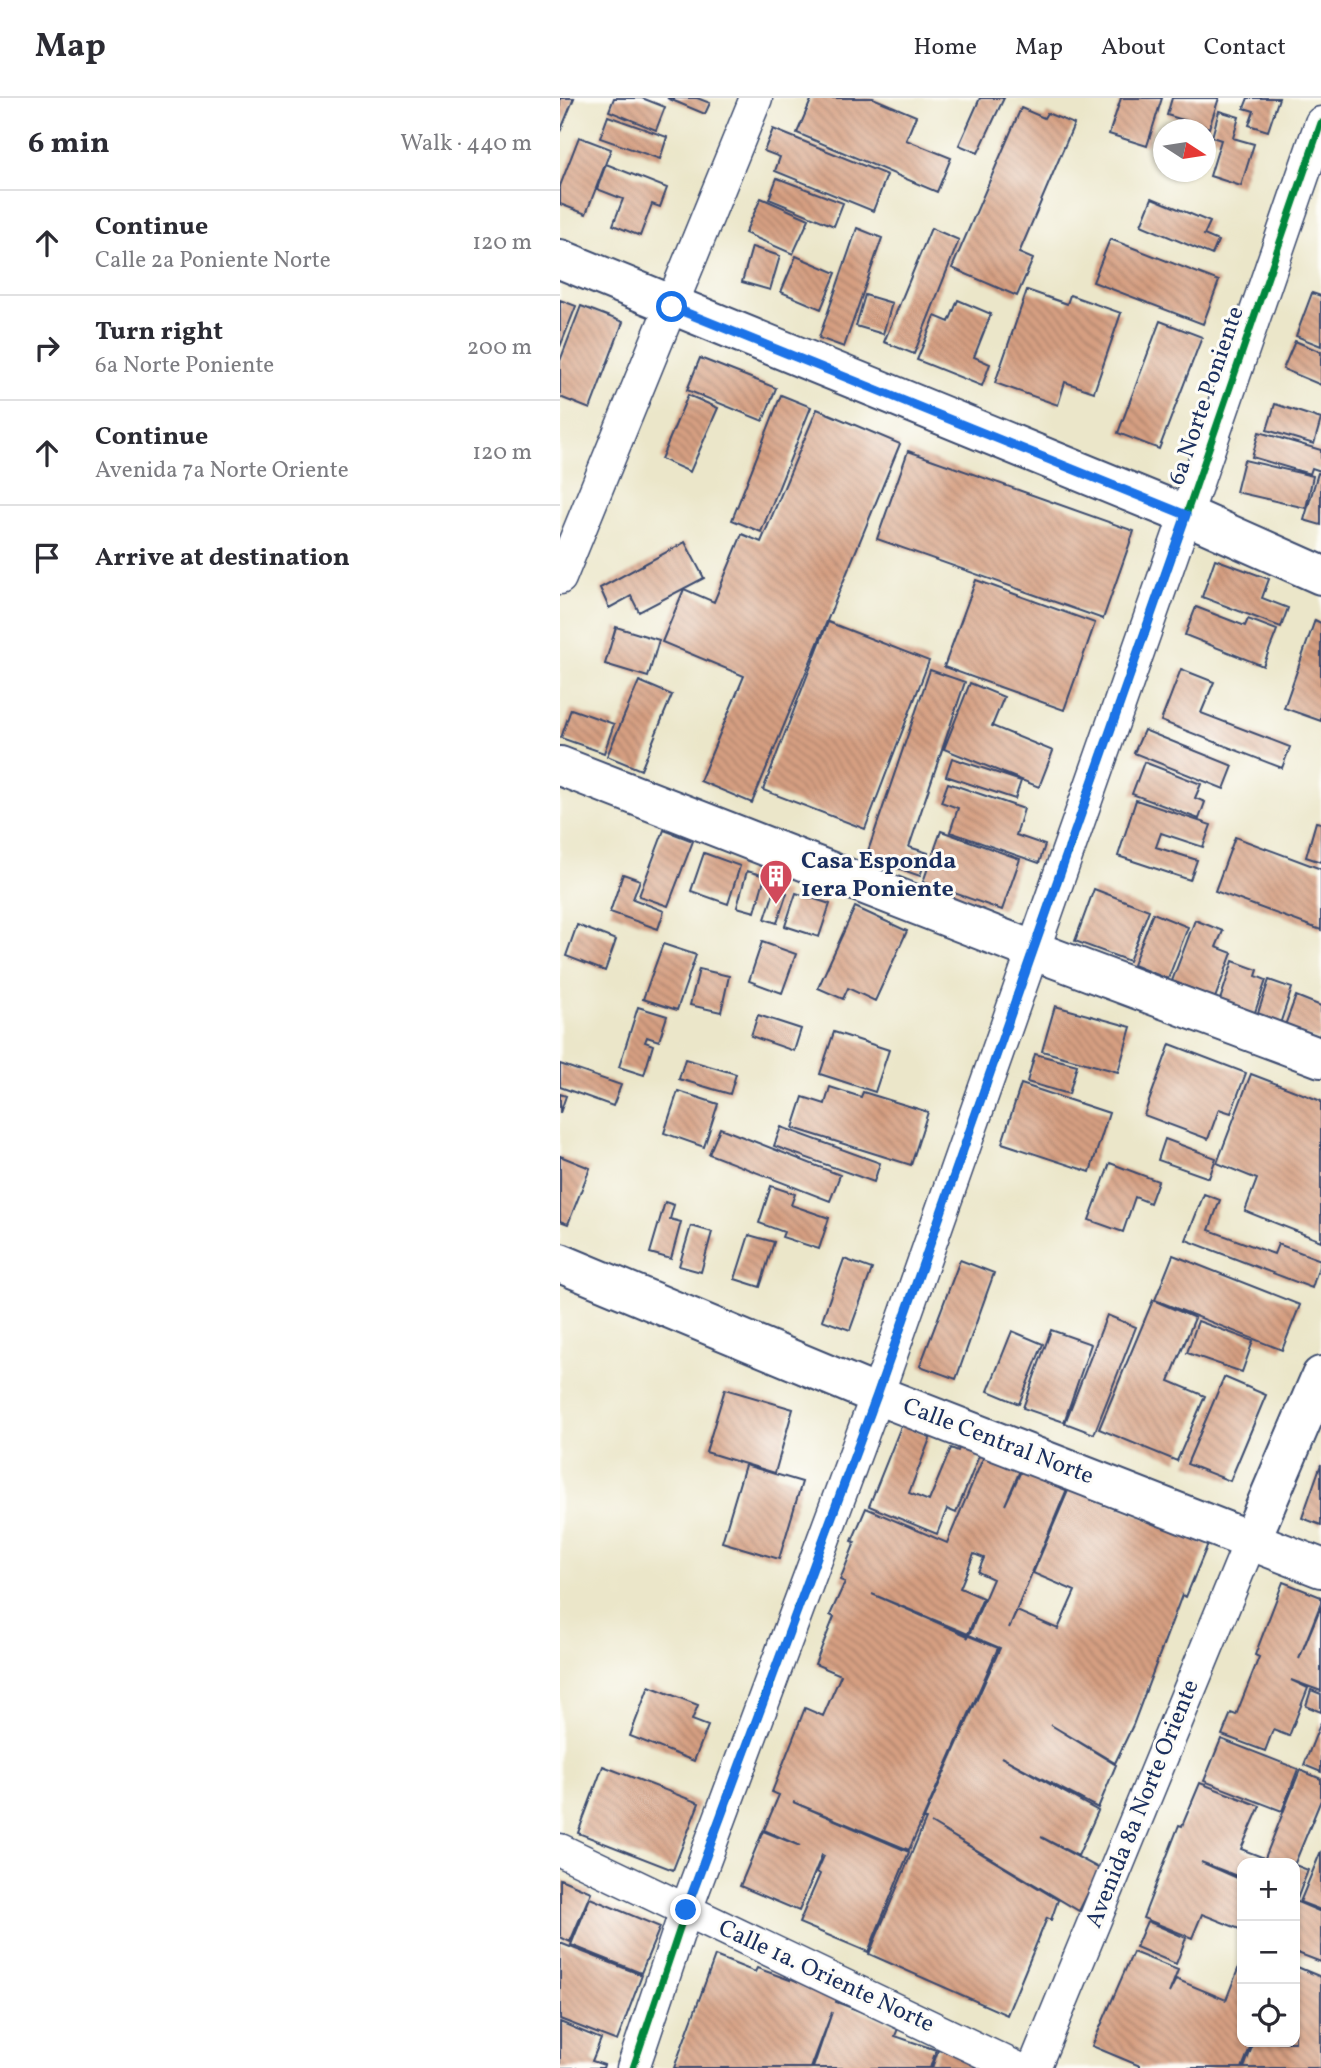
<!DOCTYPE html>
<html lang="en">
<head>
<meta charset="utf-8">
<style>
  :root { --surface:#fff; --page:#f7f7f7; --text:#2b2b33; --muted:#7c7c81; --line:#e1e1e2 }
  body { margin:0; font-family:Vollkorn,serif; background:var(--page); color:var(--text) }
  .controls { position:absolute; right:21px; bottom:21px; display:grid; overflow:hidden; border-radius:14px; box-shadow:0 2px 5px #0004 }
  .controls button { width:63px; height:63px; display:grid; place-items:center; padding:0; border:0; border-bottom:2px solid var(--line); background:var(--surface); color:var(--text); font:35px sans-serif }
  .compass { position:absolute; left:593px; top:21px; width:63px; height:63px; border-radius:50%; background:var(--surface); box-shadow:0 2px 5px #0004; rotate:102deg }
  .stop { position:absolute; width:21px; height:21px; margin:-16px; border:5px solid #1a73e8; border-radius:50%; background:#fff }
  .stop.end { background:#1a73e8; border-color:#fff; box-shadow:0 2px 7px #0008 }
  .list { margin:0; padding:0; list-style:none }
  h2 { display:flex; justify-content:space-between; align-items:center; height:91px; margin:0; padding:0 28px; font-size:30px }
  h2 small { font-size:23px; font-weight:400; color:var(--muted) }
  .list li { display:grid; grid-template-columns:46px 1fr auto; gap:21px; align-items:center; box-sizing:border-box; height:105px; padding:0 28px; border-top:2px solid var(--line) }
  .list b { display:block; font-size:26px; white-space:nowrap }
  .list p { margin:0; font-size:23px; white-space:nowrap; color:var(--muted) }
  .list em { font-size:23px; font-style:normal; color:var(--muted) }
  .icon { flex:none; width:38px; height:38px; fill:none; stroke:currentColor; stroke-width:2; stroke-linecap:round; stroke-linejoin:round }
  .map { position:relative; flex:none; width:761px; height:1970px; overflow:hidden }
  header { display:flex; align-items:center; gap:42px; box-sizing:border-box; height:98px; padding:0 35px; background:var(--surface); border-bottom:2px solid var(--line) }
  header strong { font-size:33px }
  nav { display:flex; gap:38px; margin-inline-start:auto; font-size:24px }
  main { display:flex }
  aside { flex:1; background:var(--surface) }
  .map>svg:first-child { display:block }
</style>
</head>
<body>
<header>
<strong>Map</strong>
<nav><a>Home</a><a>Map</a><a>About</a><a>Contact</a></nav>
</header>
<main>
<aside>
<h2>6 min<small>Walk · 440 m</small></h2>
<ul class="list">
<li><svg class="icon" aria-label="ahead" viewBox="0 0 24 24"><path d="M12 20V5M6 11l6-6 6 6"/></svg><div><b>Continue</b><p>Calle 2a Poniente Norte</p></div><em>120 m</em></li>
<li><svg class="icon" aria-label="right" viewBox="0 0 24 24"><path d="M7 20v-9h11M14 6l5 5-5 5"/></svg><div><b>Turn right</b><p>6a Norte Poniente</p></div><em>200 m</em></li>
<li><svg class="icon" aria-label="ahead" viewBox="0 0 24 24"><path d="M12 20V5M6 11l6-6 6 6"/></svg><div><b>Continue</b><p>Avenida 7a Norte Oriente</p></div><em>120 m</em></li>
<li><svg class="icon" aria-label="arrive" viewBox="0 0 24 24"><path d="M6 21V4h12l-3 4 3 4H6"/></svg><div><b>Arrive at destination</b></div></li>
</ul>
</aside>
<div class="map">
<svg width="761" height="1970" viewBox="0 0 761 1970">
  <defs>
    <pattern id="building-back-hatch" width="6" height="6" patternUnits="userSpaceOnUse" patternTransform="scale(1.75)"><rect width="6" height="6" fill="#d69f81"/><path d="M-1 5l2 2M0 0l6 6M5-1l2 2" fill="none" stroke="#ad826d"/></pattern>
  </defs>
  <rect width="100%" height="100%" fill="#fdfcf7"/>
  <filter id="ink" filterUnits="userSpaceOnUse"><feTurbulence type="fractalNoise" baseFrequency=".0143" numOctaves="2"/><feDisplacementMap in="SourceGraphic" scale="14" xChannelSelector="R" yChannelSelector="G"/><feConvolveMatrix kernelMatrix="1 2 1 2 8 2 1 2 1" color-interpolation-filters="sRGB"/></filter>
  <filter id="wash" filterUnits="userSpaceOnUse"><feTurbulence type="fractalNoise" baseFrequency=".00686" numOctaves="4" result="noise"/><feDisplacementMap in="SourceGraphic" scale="28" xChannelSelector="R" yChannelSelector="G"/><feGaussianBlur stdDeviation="1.57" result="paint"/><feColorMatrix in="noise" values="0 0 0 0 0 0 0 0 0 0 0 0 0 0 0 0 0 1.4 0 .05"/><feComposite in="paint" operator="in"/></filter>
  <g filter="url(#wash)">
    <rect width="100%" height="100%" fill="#ebe6c9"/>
    <g id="blocks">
      <path fill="url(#building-back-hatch)" d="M0,0H14L0,34Z
        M54,0H82L105,9L96,32L49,13Z
        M107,0H137L150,5L145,16Z
        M252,0H313L356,18L346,42L391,60L377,94L237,35Z
        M420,0H444L418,55L399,47Z
        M561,0H602L587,48L549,36Z
        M612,0H659L649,30L607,17Z
        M688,0H719L708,33L689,27L694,13L684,10Z
        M461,10L484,20L487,15L514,26L459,155L473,161L457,198L392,170Z
        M659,13L679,19L673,40L694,46L681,88L650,78L661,42L652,39Z
        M48,18L107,39L100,61L40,40Z
        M213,31L327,77L313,113L215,73L220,59L204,53Z
        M19,39L51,51L26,116L0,106V88Z
        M46,66L107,90L100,109L92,106L80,138L53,127L63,101L37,91Z
        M217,80L283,105L274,128L209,101Z
        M201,100L249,121L233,156L185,135Z
        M592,100L650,124L644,137L658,143L652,157L581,127Z
        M297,130L322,140L284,249L259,240Z
        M371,130L399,142L354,256L324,244Z
        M550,141L659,183L643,226L533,184Z
        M192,149L220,158L210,192L182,184Z
        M236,158L276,175L261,211L221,194Z
        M467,192L507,206L510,197L561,215L534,294L505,284L498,307L435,285Z
        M752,195L761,198V248L736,238Z
        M305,197L332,205L323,236L296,228Z
        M0,202L16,208L0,249Z
        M398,202L431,216L414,259L430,266L422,288L357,262L375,218L389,224Z
        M21,208L63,224L30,311L0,299V263Z
        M600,223L642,239L599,351L558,335Z
        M735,243L761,254V287L723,271Z
        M140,260L216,290L203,323L127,292Z
        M128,297L158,310L130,374L101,361Z
        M221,297L251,309L201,434L172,422Z
        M715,306L761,321L754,346L707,332Z
        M257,311L340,346L192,705L140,683L184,578L102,544L124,491L154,504L182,436L201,444Z
        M699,334L761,352V373L752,370L750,376L692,359Z
        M348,353L574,433L543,521L317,441Z
        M684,362L753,378L746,410L676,394Z
        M758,375L761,376V427L744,422Z
        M125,444L144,480L79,514L71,498L49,510L40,490Z
        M655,461L709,481L702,500L728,510L721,529L642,499Z
        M416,482L535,525L504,612L384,569Z
        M636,509L685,528L688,521L717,532L703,568L625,537Z
        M755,522L761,525V623L724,610Z
        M268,524L369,563L305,731L203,692Z
        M56,529L99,542L88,579L45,566Z
        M621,571L654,584L641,615L730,649L722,670L601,623Z
        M370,572L405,584L349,749L368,755L360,778L306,759Z
        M79,583L112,597L81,672L47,658Z
        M410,585L444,599L432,628L493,653L479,689L384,651Z
        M11,611L54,626L44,655L1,640Z
        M584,632L673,668L664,691L574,655Z
        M392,660L461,683L455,701L386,678Z
        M584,664L641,686L635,700L645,704L639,721L572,696Z
        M388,685L464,711L456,737L485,747L479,765L390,734L398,710L381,704Z
        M576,702L651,727L643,749L601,735L596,749L637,762L630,782L558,758Z
        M756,724L761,725V764L746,759Z
        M104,732L133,743L108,808L79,798Z
        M381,733L460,761L442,812L363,784Z
        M675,739L761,771V832L655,793Z
        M144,755L180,768L168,806L131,793Z
        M187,773L205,778L195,814L177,809Z
        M63,776L80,782L73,801L104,813L98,831L50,814Z
        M215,791L227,795L217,825L205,821Z
        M534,791L589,812L569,863L515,843Z
        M236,795L270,806L259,839L225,828Z
        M295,809L347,833L315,903L288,890L283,901L258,890Z
        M593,815L628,829L608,881L573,867Z
        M635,822L663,833L656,849L672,855L655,900L612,883Z
        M17,827L56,842L45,873L6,858Z
        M202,844L236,856L222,895L189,883Z
        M103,846L136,857L117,912L83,901Z
        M673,863L698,872L696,878L706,882L694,917L659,905Z
        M139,871L169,878L161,914L130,907Z
        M709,882L732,890L719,929L696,921Z
        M736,898L761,908V934L758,942L724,930Z
        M495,908L571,929L558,974L482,953Z
        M78,909L107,918L99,943L87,939L85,944L93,947L84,977L59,969Z
        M198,917L241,931L234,953L191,938Z
        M274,934L329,952L315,994L260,976Z
        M610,946L686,975L671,1015L659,1011L648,1041L584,1017Z
        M475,956L517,967L509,996L467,984Z
        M125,961L176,976L170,996L119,981Z
        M0,966L61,987L53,1008L0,989Z
        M691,976L761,1003V1143L685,1113L697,1081L657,1065Z
        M461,986L549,1015L530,1074L442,1045Z
        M270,989L301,999L303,994L368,1014L351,1067L233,1030L243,999L265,1006Z
        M118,993L158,1006L144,1049L104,1035Z
        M0,996L6,998L0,1015Z
        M221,1029L320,1065L314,1084L214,1048Z
        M160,1030L280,1077L270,1103L149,1056Z
        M605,1041L656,1060L649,1080L598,1062Z
        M0,1058L30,1070L8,1126L0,1123Z
        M550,1065L598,1083L590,1105L575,1099L563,1134L529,1122Z
        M211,1088L235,1096L231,1107L269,1120L259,1151L222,1139L224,1134L199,1125Z
        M644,1096L660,1102L649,1132L714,1156L718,1146L761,1162L752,1190L626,1142Z
        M105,1104L114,1107L110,1121L121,1124L111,1161L90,1155Z
        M131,1128L152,1134L141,1174L119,1168Z
        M189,1137L214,1144L200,1189L175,1181Z
        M613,1157L740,1207L722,1252L595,1202Z
        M284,1161L312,1171L290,1232L262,1222Z
        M400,1162L434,1175L396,1281L360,1268Z
        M593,1202L635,1220L609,1283L645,1298L617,1363L539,1331Z
        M547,1217L576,1229L534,1336L505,1325Z
        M638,1223L693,1243L682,1274L627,1255Z
        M491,1232L531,1246L504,1324L463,1310Z
        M452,1233L483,1246L459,1306L428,1293Z
        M664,1279L706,1297L670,1383L627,1366Z
        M165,1291L233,1311L215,1375L146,1354Z
        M342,1326L371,1338L349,1395L369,1403L391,1350L398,1353L403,1340L423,1348L396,1415L387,1411L377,1436L309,1408Z
        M426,1353L462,1368L445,1407L462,1371L507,1391L449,1530L457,1513L498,1531L515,1493L473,1475L510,1388L648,1446L626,1499L622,1497L573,1627L555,1665L491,1627L556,1667L538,1710L441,1659L538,1713L518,1758L481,1739L540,1771L519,1813L371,1725L498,1802L491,1822L487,1820L447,1917L309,1856L366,1721L364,1720L440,1550L409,1537L433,1481L418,1474L424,1460L414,1456L400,1490L423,1500L408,1536L312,1496L408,1538L407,1540L409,1538L438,1550L349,1752L233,1704L349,1754L308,1854L239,1825L260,1776L257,1774L264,1758L262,1757L239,1813L180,1788L203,1733L240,1748L204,1732L219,1697L212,1694L245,1610L263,1618L281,1577L255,1566L274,1519L270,1517L285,1484L280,1482L295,1444L292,1443L306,1410L387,1445Z
        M761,1366V1427L742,1420Z
        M185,1367L242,1384L219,1461L162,1444Z
        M723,1484L761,1499V1505L739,1561L761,1508V1593L731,1582L748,1590L729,1638L713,1632L705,1653L662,1637L671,1615L676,1617L699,1559L695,1557Z
        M89,1588L138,1607L132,1622L148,1628L134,1663L70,1638Z
        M751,1592L761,1596V1614L746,1608Z
        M761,1624V1674L744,1667Z
        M661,1641L738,1671L722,1713L644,1683Z
        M43,1668L139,1705L113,1772L18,1735Z
        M740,1672L761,1681V1702L735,1765H703Z
        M640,1685L700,1708L681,1751L702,1759L699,1765H682V1780L641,1764L682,1782V1832L642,1816L632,1840L583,1820L619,1727L622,1728Z
        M761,1753V1812L740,1804Z
        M735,1767L748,1772L737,1801L735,1800Z
        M0,1781L31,1794L10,1844L0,1839Z
        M30,1800L100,1829L81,1875L11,1847Z
        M735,1803L761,1814V1864L735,1854Z
        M587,1823L626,1840L616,1866L576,1849Z
        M0,1845L82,1877L57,1943L0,1921Z
        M573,1854L618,1872L609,1895L616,1881L666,1902L682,1861V1944H692L682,1970H580V1968L532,1948Z
        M155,1858L195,1874L197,1870L230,1882V1880L278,1898L276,1904L339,1928L335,1938L376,1952L370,1970H253L272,1914L251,1970H114Z
        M735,1868L761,1879V1970H684L694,1944H735Z
        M0,1924L41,1941L32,1963L44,1967L43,1970H0Z
        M381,1944L421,1959L417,1970H372Z"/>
    </g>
  </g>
  <g filter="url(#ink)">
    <use href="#blocks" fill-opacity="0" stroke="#3a4a6e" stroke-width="2"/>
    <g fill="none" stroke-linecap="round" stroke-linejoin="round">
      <defs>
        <path id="street" d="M0,480L196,0
          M0,1752L457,1970
          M73,1970L126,1812L317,1297L626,417L761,25
          M474,1970L691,1442"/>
        <path id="secondary" d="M0,161L626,417L761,477
          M0,668L472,852L761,960
          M0,1165L317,1297L761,1470
          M691,1442L761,1278"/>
      </defs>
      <use href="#street" stroke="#3a4a6e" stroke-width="35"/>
      <use href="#secondary" stroke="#3a4a6e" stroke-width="42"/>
      <use href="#street" stroke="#fff" stroke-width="32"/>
      <use href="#secondary" stroke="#fff" stroke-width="38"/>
      <defs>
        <path id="cycleway" d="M73,1970L126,1812L317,1297L626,417L761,25"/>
      </defs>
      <use href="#cycleway" stroke="#fdfcf7" stroke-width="11"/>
      <use href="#cycleway" stroke="#00873e" stroke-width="7"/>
    </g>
  </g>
  <g fill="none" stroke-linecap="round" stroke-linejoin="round" filter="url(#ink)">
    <path stroke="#1a73e8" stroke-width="9" d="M112,209L626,417L317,1297L126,1812"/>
  </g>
  <defs>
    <symbol id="building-pin" viewBox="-11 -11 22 30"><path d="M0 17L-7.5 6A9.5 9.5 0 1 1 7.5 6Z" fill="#d1495b" stroke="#fdfcf7"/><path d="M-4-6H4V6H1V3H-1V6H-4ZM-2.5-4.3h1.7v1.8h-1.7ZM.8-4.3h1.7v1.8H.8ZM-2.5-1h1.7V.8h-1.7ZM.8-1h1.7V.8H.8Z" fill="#fff"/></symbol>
  </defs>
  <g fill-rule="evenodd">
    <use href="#building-pin" x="197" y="759" width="38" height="52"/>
  </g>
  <g text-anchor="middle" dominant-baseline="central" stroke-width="6" stroke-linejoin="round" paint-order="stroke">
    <g font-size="24" fill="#1b2f5e" stroke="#fdfcf7">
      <text transform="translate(647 298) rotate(-71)">6a Norte Poniente</text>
      <text transform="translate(438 1344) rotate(21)">Calle Central Norte</text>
      <text transform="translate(583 1706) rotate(-68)">Avenida 8a Norte Oriente</text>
      <text transform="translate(266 1879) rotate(25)">Calle 1a. Oriente Norte</text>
    </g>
    <g font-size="24" font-weight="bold" fill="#1b2f5e" stroke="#fdfcf7" text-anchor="start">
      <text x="241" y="764">Casa Esponda<tspan x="241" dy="28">1era Poniente</tspan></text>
    </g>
  </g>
</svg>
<div class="controls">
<button>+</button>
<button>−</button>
<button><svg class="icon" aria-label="locate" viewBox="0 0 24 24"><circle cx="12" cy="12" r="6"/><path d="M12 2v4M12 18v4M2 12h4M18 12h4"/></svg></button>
</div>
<svg class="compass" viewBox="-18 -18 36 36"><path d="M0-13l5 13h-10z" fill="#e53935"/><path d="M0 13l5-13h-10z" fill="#7c7c81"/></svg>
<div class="stop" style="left:112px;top:209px"></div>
<div class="stop end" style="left:126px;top:1812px"></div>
</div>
</main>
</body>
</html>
